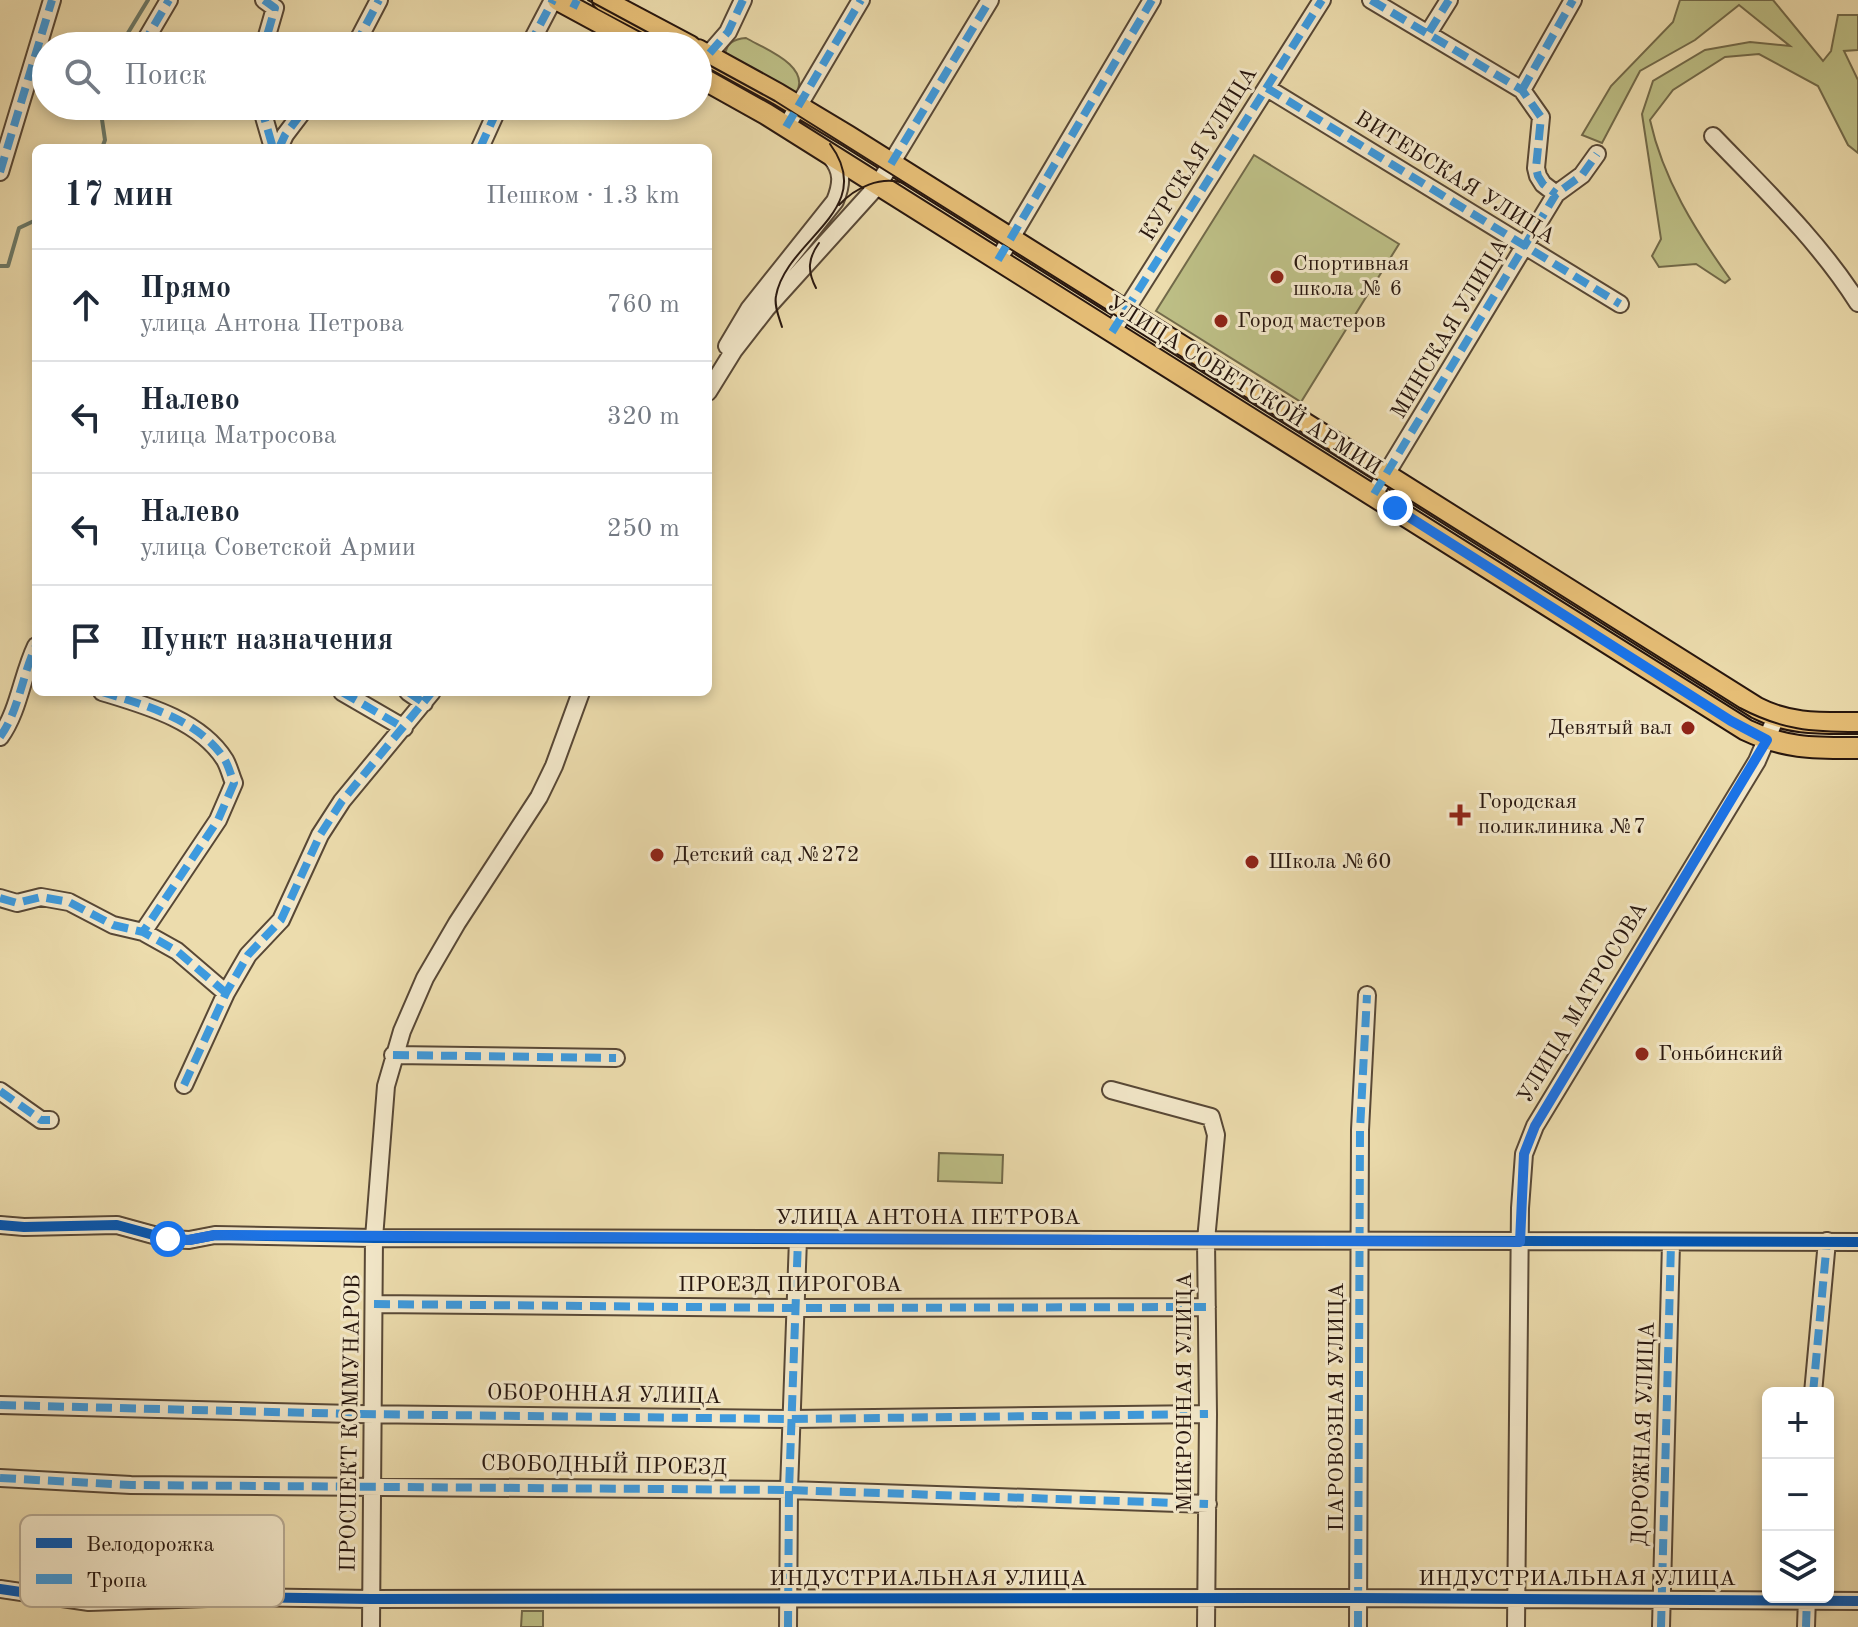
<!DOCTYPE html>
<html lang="ru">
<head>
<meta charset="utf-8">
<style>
  :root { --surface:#fff; --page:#f2f2f3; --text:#1f2937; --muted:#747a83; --line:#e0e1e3 }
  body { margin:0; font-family:"Old Standard TT",serif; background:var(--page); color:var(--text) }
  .controls { position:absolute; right:24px; bottom:24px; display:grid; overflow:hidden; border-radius:12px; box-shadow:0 4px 12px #0003 }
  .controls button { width:72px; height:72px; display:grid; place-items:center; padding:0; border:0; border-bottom:2px solid var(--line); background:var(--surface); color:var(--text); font:40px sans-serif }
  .stop { position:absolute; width:24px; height:24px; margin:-18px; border:6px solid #1a73e8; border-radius:50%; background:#fff }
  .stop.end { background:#1a73e8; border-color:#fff; box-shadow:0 2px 8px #0008 }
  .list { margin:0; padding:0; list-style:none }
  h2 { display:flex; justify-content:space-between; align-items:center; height:104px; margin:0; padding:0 32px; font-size:34px }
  h2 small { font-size:26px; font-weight:400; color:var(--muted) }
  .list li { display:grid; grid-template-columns:52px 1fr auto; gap:24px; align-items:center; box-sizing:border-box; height:112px; padding:0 32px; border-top:2px solid var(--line) }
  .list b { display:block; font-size:30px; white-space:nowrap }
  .list p { margin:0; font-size:26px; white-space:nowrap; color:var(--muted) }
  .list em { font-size:26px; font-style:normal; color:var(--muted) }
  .icon { flex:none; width:44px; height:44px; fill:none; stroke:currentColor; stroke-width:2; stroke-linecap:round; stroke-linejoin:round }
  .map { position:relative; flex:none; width:1858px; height:1627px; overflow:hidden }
  .search { position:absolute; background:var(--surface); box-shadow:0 4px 12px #0003; left:32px; top:32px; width:680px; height:88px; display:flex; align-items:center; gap:20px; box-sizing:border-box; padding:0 28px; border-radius:44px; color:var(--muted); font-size:30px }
  .panel { position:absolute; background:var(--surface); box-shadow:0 4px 12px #0003; left:32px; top:144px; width:680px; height:552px; border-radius:12px }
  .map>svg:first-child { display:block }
</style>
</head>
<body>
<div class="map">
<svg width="1858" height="1627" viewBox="0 0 1858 1627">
  <rect width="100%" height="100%" fill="#ecdcad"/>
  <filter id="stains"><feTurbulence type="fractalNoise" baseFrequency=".0025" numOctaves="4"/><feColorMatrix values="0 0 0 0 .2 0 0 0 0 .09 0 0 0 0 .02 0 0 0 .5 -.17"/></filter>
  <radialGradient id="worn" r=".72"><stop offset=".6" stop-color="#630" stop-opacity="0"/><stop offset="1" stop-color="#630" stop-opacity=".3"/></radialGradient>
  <path fill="#bdbf86" stroke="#726a4a" stroke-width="2" d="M1680,0H1773L1823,61L1831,51L1838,15H1858V50L1844,51L1858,80V153L1848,145L1818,86L1759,54L1725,57L1673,90L1650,120C1663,179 1695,230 1730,279L1725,283L1696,264L1659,267L1652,256L1661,239L1642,114L1653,81L1705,50L1750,42L1790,46L1739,5L1695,40L1640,71L1602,143L1582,135L1611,86L1673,22Z
    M746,38C765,49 812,66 796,94L725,56C726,43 734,39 746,38Z
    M1254,155L1399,244L1301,402L1156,311Z
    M939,1153L1003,1155L1002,1183L938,1181Z
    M522,1611H543V1627H521Z"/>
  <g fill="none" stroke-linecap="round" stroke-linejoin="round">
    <path stroke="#6c7a69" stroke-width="4" d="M120,46L148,0
      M100,106L105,140L102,148
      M0,266H8L19,228L36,220"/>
    <defs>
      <path id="minor" d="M264,0L275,8L264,46
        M1371,0L1522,90L1541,117L1536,168L1538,176L1543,184L1556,194
        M1429,32L1449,0
        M142,46L169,0
        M355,46L379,0
        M529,46L553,0
        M698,74L708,55L728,32L743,0
        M1267,88L1620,304
        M1522,90L1573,0
        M264,106V117L273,148
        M786,127L861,0
        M1713,136C1764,189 1819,241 1858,303
        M279,148L285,135L307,106
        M480,148L499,106
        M0,172L52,0
        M998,260L1152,0
        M1112,332L1322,0
        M727,346L749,309L835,201C842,184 843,171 831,157
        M708,392L734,350L766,309L878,185L990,0
        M1374,494L1556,194L1582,175L1597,154
        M102,692C145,705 200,720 225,760C229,767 231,776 234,783L218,820L143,932L177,951L226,993
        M342,692L404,728
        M408,692L424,703
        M0,737C19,711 22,675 36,646
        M0,898L17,903L41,897L69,902L113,925L143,932
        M393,1055L616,1058
        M184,1085L226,993L248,955L281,920L320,835L342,801L432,692
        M1111,1090L1211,1117L1216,1135L1206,1240L1208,1414L1206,1627
        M0,1091L41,1120H50
        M0,1225L24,1227L117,1225L168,1239L189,1240L215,1235L374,1238L1858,1242
        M374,1304L795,1308L1207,1307
        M1813,1393L1827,1241
        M0,1405L353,1414L791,1419L1208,1414
        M0,1478L131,1485L789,1490L1208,1504
        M0,1589L89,1602L237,1597L371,1599L1358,1598L1858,1601
        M371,1627L374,1238L386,1086L402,1031L425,978L457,923L539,797L554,766L581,692
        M788,1627L789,1490L798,1239
        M1358,1627L1360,1130L1367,995
        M1516,1627L1520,1208L1524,1154L1535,1126L1757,761L1776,717
        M1661,1627L1671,1243
        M1806,1627L1807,1597"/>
      <path id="major" d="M558,0L643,46
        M603,0L690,46
        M698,50L778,94L848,136L1757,708C1790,725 1822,723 1858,723
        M698,76L766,114L1746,730C1786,749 1815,748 1858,748"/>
    </defs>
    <use href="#minor" stroke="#584836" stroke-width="20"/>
    <use href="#major" stroke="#27160e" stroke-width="24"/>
    <use href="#minor" stroke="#f3e8ca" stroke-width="16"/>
    <use href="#major" stroke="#e6be76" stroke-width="20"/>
    <path stroke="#27160e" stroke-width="2" d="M588,0L673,46
      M698,59L775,101L1740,708C1782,730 1811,732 1858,732
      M839,205C856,187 880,176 904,183
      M816,288C807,271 808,258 819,243
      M782,327C779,317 774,306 776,296C786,239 879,210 830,144"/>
    <path stroke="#3d9ade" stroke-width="8" stroke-dasharray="16 8" stroke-linecap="butt" d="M264,0L275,8L264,46
      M1371,0L1522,90L1541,117L1536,168L1538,176L1543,184L1556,194
      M573,8L577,0
      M1429,32L1449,0
      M142,46L169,0
      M355,46L379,0
      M529,46L553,0
      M698,74L708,55L728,32L743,0
      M1267,88L1620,304
      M1522,90L1573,0
      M264,106V117L273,148
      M786,127L861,0
      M279,148L285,135L307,106
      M480,148L499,106
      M891,164L990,0
      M0,172L52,0
      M998,260L1152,0
      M1112,332L1322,0
      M708,391V392
      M1374,494L1556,194L1582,175L1597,154
      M102,692C145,705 200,720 225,760C229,767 231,776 234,783L218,820L143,932L177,951L226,993
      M342,692L404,728
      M408,692L424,703
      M0,737C19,711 22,675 36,646
      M0,898L17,903L41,897L69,902L113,925L143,932
      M393,1055L616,1058
      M184,1085L226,993L248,955L281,920L320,835L342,801L432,692
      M0,1091L41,1120H50
      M374,1304L795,1308L1207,1307
      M1813,1393L1827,1241
      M0,1405L353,1414L791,1419L1208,1414
      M0,1478L131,1485L789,1490L1208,1504
      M788,1627L789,1490L798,1239
      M1358,1627L1360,1130L1367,995
      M1661,1627L1671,1243
      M1806,1627L1807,1597"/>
    <defs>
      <path id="cycleway" d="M0,1225L24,1227L117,1225L168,1239L189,1240L215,1235L374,1238L1858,1242
        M0,1589L89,1602L237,1597L371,1599L1358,1598L1858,1601"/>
    </defs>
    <use href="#cycleway" stroke="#f3e8ca" stroke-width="15"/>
    <use href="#cycleway" stroke="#0057b8" stroke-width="10"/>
  </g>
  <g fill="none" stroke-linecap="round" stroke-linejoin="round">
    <path stroke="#1a73e8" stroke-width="10" d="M168,1239L189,1240L215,1235L1520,1242L1524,1154L1535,1126L1767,740L1731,721L1395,508"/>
  </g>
  <g fill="#8f2418" stroke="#f3e8ca" stroke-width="3">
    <circle cx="1277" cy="277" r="8"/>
    <circle cx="1221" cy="321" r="8"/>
    <circle cx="1688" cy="728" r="8"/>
    <path d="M1456 803h8v8h8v8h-8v8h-8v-8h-8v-8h8z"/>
    <circle cx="657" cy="855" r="8"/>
    <circle cx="1252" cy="862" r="8"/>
    <circle cx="1642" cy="1054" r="8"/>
  </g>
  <g text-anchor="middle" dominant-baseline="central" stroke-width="6" stroke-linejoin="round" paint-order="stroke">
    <g font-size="22" fill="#27160e" stroke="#f3e8ca">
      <text transform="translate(1199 154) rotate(-58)">КУРСКАЯ УЛИЦА</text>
      <text transform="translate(1455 178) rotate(32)">ВИТЕБСКАЯ УЛИЦА</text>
      <text transform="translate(1450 329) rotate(-59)">МИНСКАЯ УЛИЦА</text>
      <text transform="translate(1244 386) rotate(32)">УЛИЦА СОВЕТСКОЙ АРМИИ</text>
      <text transform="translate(1583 1003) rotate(-59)">УЛИЦА МАТРОСОВА</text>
      <text x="928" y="1218">УЛИЦА АНТОНА ПЕТРОВА</text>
      <text x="790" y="1285">ПРОЕЗД ПИРОГОВА</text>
      <text transform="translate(1185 1392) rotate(-90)">МИКРОННАЯ УЛИЦА</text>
      <text transform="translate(604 1395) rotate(1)">ОБОРОННАЯ УЛИЦА</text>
      <text transform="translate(1337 1407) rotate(-90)">ПАРОВОЗНАЯ УЛИЦА</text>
      <text transform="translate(351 1423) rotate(-89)">ПРОСПЕКТ КОММУНАРОВ</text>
      <text transform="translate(1644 1434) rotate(-88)">ДОРОЖНАЯ УЛИЦА</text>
      <text transform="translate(604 1466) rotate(1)">СВОБОДНЫЙ ПРОЕЗД</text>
      <text x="928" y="1579">ИНДУСТРИАЛЬНАЯ УЛИЦА</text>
      <text x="1577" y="1579">ИНДУСТРИАЛЬНАЯ УЛИЦА</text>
    </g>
    <g font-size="22" fill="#27160e" stroke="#f3e8ca" text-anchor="start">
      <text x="1293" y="264">Спортивная<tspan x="1293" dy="25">школа № 6</tspan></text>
      <text x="1237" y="321">Город мастеров</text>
      <text x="1672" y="728" text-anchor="end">Девятый вал</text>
      <text x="1478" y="802">Городская<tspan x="1478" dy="25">поликлиника №7</tspan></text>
      <text x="673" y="855">Детский сад №272</text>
      <text x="1268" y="862">Школа №60</text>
      <text x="1658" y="1054">Гоньбинский</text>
    </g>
  </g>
  <rect x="20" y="1515" width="264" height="92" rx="12" fill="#f3e8ca" stroke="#b6a992" stroke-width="2"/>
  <rect x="36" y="1538" width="36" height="10" fill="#0057b8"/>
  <rect x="36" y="1574" width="36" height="10" fill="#3d9ade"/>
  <g font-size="22" fill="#27160e">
    <text x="86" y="1551">Велодорожка</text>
    <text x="86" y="1587">Тропа</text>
  </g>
  <rect width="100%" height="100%" filter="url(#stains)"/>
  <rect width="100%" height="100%" fill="url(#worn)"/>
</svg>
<div class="controls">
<button>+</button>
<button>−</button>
<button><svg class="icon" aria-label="layers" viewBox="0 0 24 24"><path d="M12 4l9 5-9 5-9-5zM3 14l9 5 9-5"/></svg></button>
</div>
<div class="stop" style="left:168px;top:1239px"></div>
<div class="stop end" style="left:1395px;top:508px"></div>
<div class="search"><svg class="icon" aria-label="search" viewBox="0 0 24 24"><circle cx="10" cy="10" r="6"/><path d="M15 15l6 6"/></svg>Поиск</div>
<section class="panel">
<h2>17 мин<small>Пешком · 1.3 km</small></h2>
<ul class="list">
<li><svg class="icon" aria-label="ahead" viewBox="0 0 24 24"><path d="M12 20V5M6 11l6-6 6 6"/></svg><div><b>Прямо</b><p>улица Антона Петрова</p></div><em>760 m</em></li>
<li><svg class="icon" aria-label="left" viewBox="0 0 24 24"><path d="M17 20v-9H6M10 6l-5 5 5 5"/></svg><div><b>Налево</b><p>улица Матросова</p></div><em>320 m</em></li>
<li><svg class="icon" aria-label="left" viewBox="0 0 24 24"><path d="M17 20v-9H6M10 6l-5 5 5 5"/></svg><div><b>Налево</b><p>улица Советской Армии</p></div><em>250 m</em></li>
<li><svg class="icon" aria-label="arrive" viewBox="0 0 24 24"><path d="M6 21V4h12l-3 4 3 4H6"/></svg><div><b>Пункт назначения</b></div></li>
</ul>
</section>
</div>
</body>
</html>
